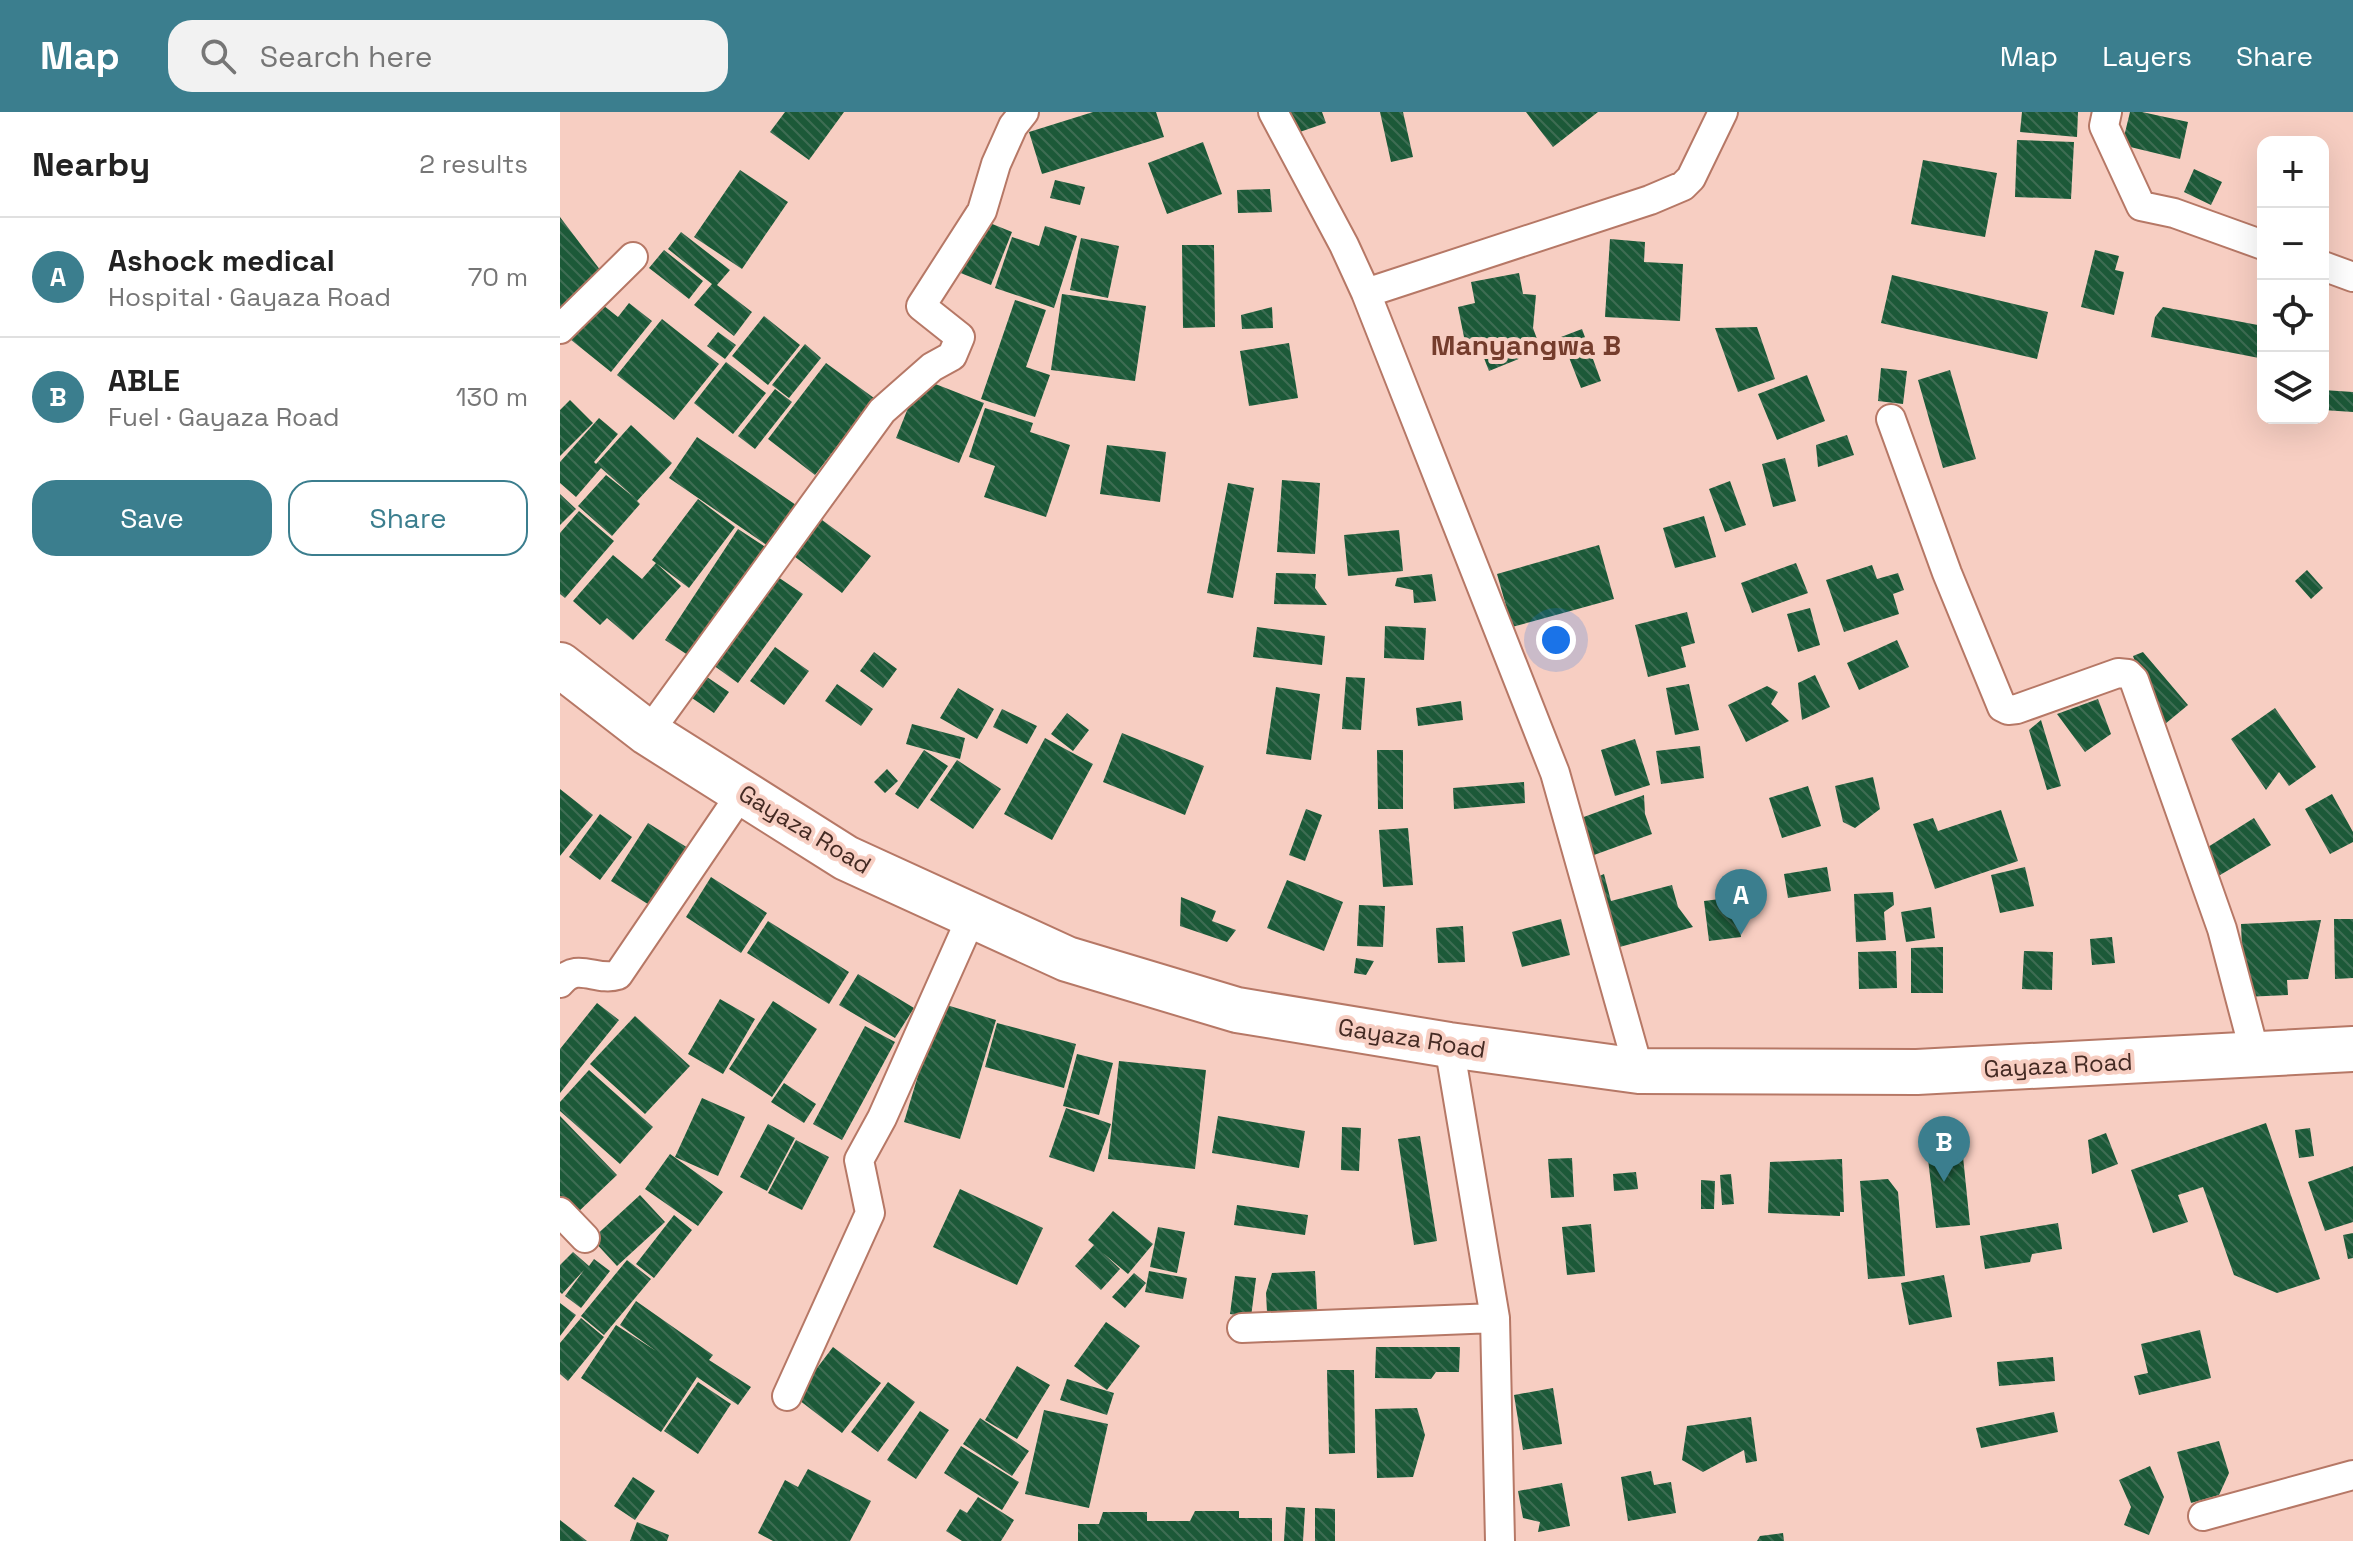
<!DOCTYPE html>
<html lang="en">
<head>
<meta charset="utf-8">
<style>
  :root { --surface:#fff; --page:#f2f2f2; --text:#222; --muted:#767676; --line:#e0e0e0; --accent:#3b7e8e }
  body { margin:0; font-family:"Space Grotesk",sans-serif; background:var(--page); color:var(--text) }
  .controls { position:absolute; right:24px; top:24px; display:grid; overflow:hidden; border-radius:16px; box-shadow:0 8px 32px #0002 }
  .controls button { width:72px; height:72px; display:grid; place-items:center; padding:0; border:0; border-bottom:2px solid var(--line); background:var(--surface); color:var(--text); font:40px sans-serif }
  .you { position:absolute; left:996px; top:528px; width:28px; height:28px; margin:-20px; border:6px solid #fff; border-radius:50%; background:#1a73e8; box-shadow:0 0 0 12px #1a73e833 }
  .badge { display:grid; place-items:center; width:52px; height:52px; border-radius:50%; background:var(--accent); color:#fff; font-size:26px; font-weight:700 }
  .pin { position:absolute; translate:-50% -66px; filter:drop-shadow(0 2px 4px #0008) }
  .pin::after { content:''; position:absolute; top:42px; width:28px; height:24px; background:inherit; clip-path:polygon(0 0,100% 0,50% 100%) }
  .list { margin:0; padding:0; list-style:none }
  h2 { display:flex; justify-content:space-between; align-items:center; height:104px; margin:0; padding:0 32px; font-size:34px }
  h2 small { font-size:26px; font-weight:400; color:var(--muted) }
  .list li { display:grid; grid-template-columns:52px 1fr auto; gap:24px; align-items:center; box-sizing:border-box; height:120px; padding:0 32px; border-top:2px solid var(--line) }
  .list b { display:block; font-size:30px; white-space:nowrap }
  .list p { margin:0; font-size:26px; white-space:nowrap; color:var(--muted) }
  .list em { font-size:26px; font-style:normal; color:var(--muted) }
  .actions { display:flex; gap:16px; padding:24px 32px }
  .actions a { flex:1; padding:18px 0; border:2px solid var(--accent); border-radius:24px; text-align:center; font-size:28px; color:var(--accent) }
  .actions .main { background:var(--accent); color:#fff }
  .icon { flex:none; width:44px; height:44px; fill:none; stroke:currentColor; stroke-width:2; stroke-linecap:round; stroke-linejoin:round }
  .map { position:relative; flex:none; width:1793px; height:1429px; overflow:hidden }
  header { display:flex; align-items:center; gap:48px; box-sizing:border-box; height:112px; padding:0 40px; background:var(--accent); color:#fff }
  header strong { font-size:38px }
  nav { display:flex; gap:44px; margin-inline-start:auto; font-size:28px }
  .search { width:560px; height:72px; background:var(--page); display:flex; align-items:center; gap:20px; box-sizing:border-box; padding:0 28px; border-radius:24px; color:var(--muted); font-size:30px }
  main { display:flex }
  aside { flex:1; background:var(--surface) }
  .map>svg:first-child { display:block }
</style>
</head>
<body>
<header>
<strong>Map</strong>
<div class="search"><svg class="icon" aria-label="search" viewBox="0 0 24 24"><circle cx="10" cy="10" r="6"/><path d="M15 15l6 6"/></svg>Search here</div>
<nav><a>Map</a><a>Layers</a><a>Share</a></nav>
</header>
<main>
<aside>
<h2>Nearby<small>2 results</small></h2>
<ul class="list">
<li><span class="badge">A</span><div><b>Ashock medical</b><p>Hospital · Gayaza Road</p></div><em>70 m</em></li>
<li><span class="badge">B</span><div><b>ABLE</b><p>Fuel · Gayaza Road</p></div><em>130 m</em></li>
</ul>
<div class="actions"><a class="main">Save</a><a>Share</a></div>
</aside>
<div class="map">
<svg width="1793" height="1429" viewBox="0 0 1793 1429">
  <defs>
    <pattern id="building-back-hatch" width="6" height="6" patternUnits="userSpaceOnUse" patternTransform="scale(2)"><rect width="6" height="6" fill="#1c5938"/><path d="M-1 5l2 2M0 0l6 6M5-1l2 2" fill="none" stroke="#3e6d53"/></pattern>
  </defs>
  <rect width="100%" height="100%" fill="#f7cec2"/>
  <path fill="url(#building-back-hatch)" d="M225,0H284L249,48L210,20Z
    M533,0H596L604,25L482,62L469,20Z
    M719,0H762L766,11L728,24Z
    M820,0H843L853,45L831,50Z
    M966,0H1038L993,35Z
    M1462,0H1518L1517,25L1460,20Z
    M1570,0H1582L1628,10L1620,47L1562,33Z
    M1457,28L1514,30L1511,87L1455,85Z
    M643,30L662,82L607,102L588,51Z
    M1363,48L1437,61L1425,125L1351,112Z
    M1634,57L1662,70L1651,93L1624,80Z
    M180,58L228,90L182,157L134,125Z
    M495,68L525,75L520,93L490,86Z
    M710,77L712,100L678,101L677,78Z
    M0,105L44,163L0,196Z
    M420,107L452,120L431,173L398,160Z
    M485,114L517,124L494,196L435,176L452,125L479,134Z
    M121,120L170,158L157,173L192,200L174,224L134,193L152,172L108,137Z
    M521,126L559,134L548,186L510,178Z
    M1050,127L1085,130L1084,150L1123,152L1120,209L1045,205Z
    M622,133H654L655,215L623,216Z
    M104,138L143,169L129,187L89,156Z
    M1535,138L1559,144L1555,158L1564,160L1554,203L1521,195Z
    M959,161L963,182L976,183L973,216L981,238L929,259L922,241L907,240L898,195L915,191L911,170Z
    M1332,163L1488,200L1477,247L1321,211Z
    M502,182L586,194L575,269L491,258Z
    M34,186L58,205L69,191L92,209L51,260L5,223Z
    M455,188L486,198L466,255L490,263L475,305L421,287Z
    M712,195L713,216L682,217L681,203Z
    M1603,195L1703,214L1699,246L1591,225L1595,205Z
    M204,204L240,233L208,273L172,244Z
    M102,207L159,252L114,308L57,263Z
    M1197,215L1215,267L1178,280L1155,216Z
    M1022,217L1041,269L1021,276L1001,225Z
    M158,220L176,233L165,247L147,234Z
    M729,231L738,286L689,294L680,239Z
    M245,232L261,246L229,286L212,273Z
    M166,250L206,281L173,322L134,291Z
    M266,251L314,286L255,363L208,327Z
    M1321,256L1347,259L1343,292L1318,289Z
    M1390,258L1416,347L1383,356L1358,268Z
    M1247,263L1265,309L1217,328L1198,282Z
    M360,266L424,291L399,351L336,326Z
    M215,277L232,290L195,337L178,324Z
    M1763,278L1793,280V300L1763,298Z
    M10,288L33,311L0,344V298Z
    M425,296L473,311L470,320L510,333L486,405L424,385L435,354L409,345Z
    M39,306L58,322L34,350L36,352L71,313L112,351L77,389L80,392L52,424L18,394L46,363L75,386L41,356L16,385L0,371V350Z
    M1287,323L1294,343L1258,355L1256,333Z
    M137,325L236,393L208,434L109,366Z
    M547,333L606,340L600,390L540,382Z
    M1225,346L1236,389L1213,395L1202,352Z
    M722,368L760,371L755,442L717,440Z
    M1170,369L1186,413L1165,420L1149,377Z
    M668,371L694,376L673,486L647,481Z
    M0,382L16,397L0,413Z
    M138,387L175,415L129,476L92,448Z
    M19,399L54,429L5,486L0,482V421Z
    M1144,404L1156,445L1115,456L1103,416Z
    M258,405L311,444L282,481L230,441Z
    M178,417L210,438L137,549L105,528Z
    M839,418L843,459L788,464L784,423Z
    M1039,433L1054,487L952,515L937,462Z
    M53,443L82,467L96,451L121,474L73,528L47,506L40,513L13,489Z
    M1236,451L1248,481L1192,501L1181,471Z
    M1312,453L1317,467L1338,461L1344,478L1333,482L1339,502L1284,520L1266,468Z
    M1747,458L1763,476L1751,487L1735,469Z
    M209,459L243,482L178,571L146,548Z
    M716,461L756,462L755,476L767,493L714,492Z
    M872,462L876,489L854,491L853,478L835,474L837,466Z
    M1250,496L1260,533L1238,540L1227,502Z
    M1127,500L1135,531L1121,535L1126,555L1088,565L1075,513Z
    M825,514L866,516L864,548L824,546Z
    M697,515L765,524L762,553L693,545Z
    M1337,528L1349,555L1299,578L1287,551Z
    M215,535L249,559L224,593L190,569Z
    M314,540L337,557L323,576L300,559Z
    M1583,540L1628,593L1599,617L1573,544Z
    M1255,563L1270,595L1242,608L1238,571Z
    M147,565L169,580L154,601L132,586Z
    M786,565L805,566L801,618L782,617Z
    M277,572L313,597L301,614L265,589Z
    M1129,572L1139,618L1115,623L1106,576Z
    M1207,574L1218,580L1211,592L1229,609L1186,630L1168,593Z
    M716,575L760,582L751,648L706,642Z
    M398,576L434,597L417,627L380,606Z
    M1538,587L1551,622L1525,640L1497,602Z
    M901,589L903,608L858,614L856,596Z
    M1715,596L1756,655L1729,674L1719,660L1706,678L1671,627Z
    M442,597L477,614L467,632L433,615Z
    M507,601L529,618L513,639L491,622Z
    M1481,608L1501,674L1487,678L1469,618Z
    M352,612L405,626L400,647L346,632Z
    M562,621L644,654L625,703L543,670Z
    M485,626L533,652L492,728L444,702Z
    M1075,627L1090,673L1055,684L1041,638Z
    M1140,634L1144,666L1101,672L1096,639Z
    M364,638L388,654L358,697L335,682Z
    M817,638H843V697H818Z
    M397,648L441,677L413,717L370,688Z
    M327,657L338,669L325,681L314,670Z
    M1313,665L1320,697L1295,716L1283,710L1275,674Z
    M964,670L965,691L894,697L893,676Z
    M1248,674L1261,714L1222,726L1209,686Z
    M0,677L33,703L0,744Z
    M1772,682L1793,720V730L1770,742L1745,697Z
    M1084,683L1085,702L1092,722L1034,743L1021,706Z
    M746,697L762,703L745,749L729,743Z
    M1441,698L1458,749L1375,777L1353,712L1373,706L1378,719Z
    M40,702L72,725L40,768L9,745Z
    M1694,706L1711,733L1655,766L1640,740Z
    M88,711L128,736L91,794L51,769Z
    M848,716L853,773L823,775L819,718Z
    M1267,755L1271,779L1228,786L1224,762Z
    M1465,755L1474,794L1440,801L1431,763Z
    M1044,762L1051,789L1112,773L1118,795L1133,815L1056,836L1037,765Z
    M151,765L207,801L181,841L126,805Z
    M727,768L783,790L764,839L707,816Z
    M1333,780L1334,793L1324,800L1326,828L1296,830L1294,782Z
    M621,785L656,799L652,809L676,818L667,830L620,814Z
    M1176,785L1181,825L1149,829L1144,789Z
    M799,793L825,794L823,835L797,834Z
    M1371,795L1375,826L1346,830L1341,800Z
    M1001,807L1010,843L962,855L952,820Z
    M1774,807H1793V866L1775,867Z
    M1761,808L1748,867L1727,868L1728,883L1684,885L1681,812Z
    M208,809L289,860L269,892L187,841Z
    M903,814L905,850L878,851L876,816Z
    M1552,825L1555,851L1532,853L1530,827Z
    M1383,835V881H1351V836Z
    M1336,839L1337,876L1299,877L1298,840Z
    M1464,839L1493,840L1492,878L1462,877Z
    M796,846L814,849L806,863L794,861Z
    M298,862L354,896L335,926L279,893Z
    M160,887L195,907L163,962L128,942Z
    M213,889L257,917L212,985L169,957Z
    M37,891L59,908L0,981V937Z
    M380,891L436,908L400,1027L344,1010Z
    M75,904L130,954L85,1002L30,952Z
    M437,911L516,932L504,976L425,955Z
    M305,914L335,930L282,1028L253,1012Z
    M517,942L553,951L539,1003L503,994Z
    M559,949L646,958L635,1057L548,1047Z
    M29,958L93,1015L60,1052L0,999V990Z
    M224,971L256,992L244,1011L211,990Z
    M142,986L185,1005L158,1064L115,1045Z
    M506,996L551,1012L534,1060L489,1045Z
    M0,1004L57,1063L16,1102L0,1085Z
    M658,1004L745,1019L739,1056L652,1041Z
    M1706,1011L1760,1167L1717,1181L1674,1163L1643,1075L1618,1083L1628,1110L1593,1121L1571,1058Z
    M208,1012L235,1026L207,1079L180,1065Z
    M782,1015L801,1016L799,1059L781,1058Z
    M1750,1016L1754,1044L1739,1046L1735,1018Z
    M1546,1021L1558,1052L1532,1062L1528,1028Z
    M860,1024L877,1129L854,1133L838,1027Z
    M236,1028L269,1045L242,1098L208,1081Z
    M1402,1035L1410,1113L1376,1116L1367,1038Z
    M110,1042L163,1080L138,1114L85,1077Z
    M1012,1046L1014,1085L991,1086L988,1047Z
    M1282,1047L1284,1100H1280V1104L1208,1101L1210,1050Z
    M1793,1054V1110L1765,1119L1748,1070Z
    M1076,1060L1078,1077L1054,1079L1053,1062Z
    M1171,1062L1174,1092L1162,1093L1160,1063Z
    M1328,1067L1338,1080L1345,1164L1308,1167L1300,1069Z
    M1141,1068L1155,1069L1154,1097H1141Z
    M400,1077L483,1116L457,1173L373,1135Z
    M80,1083L105,1110L57,1154L32,1127Z
    M677,1093L748,1103L745,1123L674,1113Z
    M553,1099L593,1132L568,1162L543,1141L560,1157L541,1178L515,1154L534,1133L528,1128Z
    M114,1103L132,1118L94,1166L76,1152Z
    M1498,1111L1502,1137L1472,1142L1470,1150L1425,1157L1420,1124Z
    M1031,1112L1035,1160L1007,1163L1002,1115Z
    M598,1115L625,1120L617,1161L590,1155Z
    M1793,1121V1146L1788,1147L1783,1123Z
    M13,1140L29,1154L34,1147L50,1159L21,1196L5,1184L24,1158L2,1182L0,1180V1153Z
    M67,1148L91,1167L44,1223L21,1204Z
    M589,1159L627,1166L623,1187L585,1180Z
    M755,1159L757,1198L707,1200L706,1181L712,1161Z
    M574,1161L586,1171L565,1196L552,1185Z
    M1384,1163L1392,1205L1349,1213L1341,1171Z
    M675,1164L696,1166L691,1205L670,1202Z
    M76,1189L153,1243L149,1248L191,1275L178,1293L137,1265L101,1320L21,1266L56,1213L96,1239L60,1213Z
    M0,1191L16,1203L0,1224Z
    M21,1206L44,1225L8,1269L0,1262V1231Z
    M546,1210L580,1234L547,1278L514,1254Z
    M1640,1218L1651,1266L1579,1283L1574,1264L1588,1261L1581,1232Z
    M273,1235L321,1271L282,1321L235,1285Z
    M816,1235H900L899,1260H876L871,1267L815,1266Z
    M1493,1245L1495,1269L1439,1274L1437,1250Z
    M457,1254L490,1273L457,1327L425,1308Z
    M767,1258H794L795,1341L769,1342Z
    M507,1267L554,1281L547,1303L500,1288Z
    M138,1270L171,1292L138,1342L104,1319Z
    M328,1270L355,1290L318,1340L291,1320Z
    M993,1276L1002,1332L963,1338L954,1283Z
    M857,1296L865,1323L853,1365L817,1366L815,1297Z
    M484,1298L548,1312L529,1396L465,1382Z
    M360,1299L389,1318L356,1367L327,1348Z
    M1494,1300L1498,1320L1421,1336L1416,1316Z
    M1191,1305L1197,1349L1186,1351L1184,1338L1143,1360L1122,1348L1127,1314Z
    M420,1306L469,1339L452,1364L403,1332Z
    M1659,1329L1669,1361L1659,1383L1631,1391L1617,1340Z
    M401,1334L459,1370L442,1398L384,1361Z
    M1590,1354L1604,1385L1589,1423L1564,1413L1571,1395L1559,1368Z
    M248,1357L311,1389L290,1429H213L198,1421L225,1368L238,1375Z
    M1091,1359L1094,1373L1111,1370L1116,1401L1068,1409L1061,1365Z
    M73,1365L95,1379L75,1408L54,1394Z
    M1002,1371L1010,1414L978,1420L980,1410L963,1406L958,1379Z
    M418,1385L454,1408L441,1429H402L386,1419L400,1397L407,1401Z
    M726,1395L745,1396L743,1429H724Z
    M755,1396L775,1397V1429H755Z
    M635,1399H679V1406H712V1429H518V1412H539L543,1400H587V1409H630Z
    M0,1408L27,1429H0Z
    M77,1410L109,1423L107,1429H70Z
    M1223,1421L1224,1429H1197L1200,1424Z"/>
  <g fill="none" stroke-linecap="round" stroke-linejoin="round">
    <defs>
      <path id="street" d="M713,0L784,133L806,181L995,661L1079,959
        M1547,0L1544,14L1581,94L1614,101L1703,133
        M1763,154L1793,165
        M806,181L1090,88L1123,74L1131,66L1163,0
        M0,217L73,145
        M1331,307L1387,461L1442,595L1448,598L1457,597L1558,561L1568,562L1574,568L1662,817L1695,942
        M88,621L322,299L372,255L392,244L400,225L361,194L422,99L436,52L453,14L464,0
        M0,871C17,849 36,870 58,863L183,679
        M889,933L935,1206L940,1429
        M0,1100L25,1126
        M682,1216L935,1206
        M227,1284L310,1101L299,1048L322,1006L412,804
        M1643,1404L1793,1363"/>
      <path id="primary" d="M0,553L88,621L286,746L507,847L677,898L889,933L1079,959L1357,960L1793,937"/>
    </defs>
    <use href="#street" stroke="#b67866" stroke-width="32"/>
    <use href="#primary" stroke="#b67866" stroke-width="48"/>
    <use href="#street" stroke="#fff" stroke-width="28"/>
    <use href="#primary" stroke="#fff" stroke-width="44"/>
  </g>
  <g text-anchor="middle" dominant-baseline="central" stroke-width="8" stroke-linejoin="round" paint-order="stroke">
    <g font-size="24" fill="#442a23" stroke="#f7cec2">
      <text transform="translate(245 717) rotate(31)">Gayaza Road</text>
      <text transform="translate(852 926) rotate(9)">Gayaza Road</text>
      <text transform="translate(1498 953) rotate(-3)">Gayaza Road</text>
    </g>
    <g font-size="28" font-weight="bold" fill="#753d2d" stroke="#f7cec2">
      <text x="966" y="233">Manyangwa B</text>
    </g>
  </g>
</svg>
<div class="controls">
<button>+</button>
<button>−</button>
<button><svg class="icon" aria-label="locate" viewBox="0 0 24 24"><circle cx="12" cy="12" r="6"/><path d="M12 2v4M12 18v4M2 12h4M18 12h4"/></svg></button>
<button><svg class="icon" aria-label="layers" viewBox="0 0 24 24"><path d="M12 4l9 5-9 5-9-5zM3 14l9 5 9-5"/></svg></button>
</div>
<div class="you"></div>
<div class="pin badge" style="left:1181px;top:823px">A</div>
<div class="pin badge" style="left:1384px;top:1070px">B</div>
</div>
</main>
</body>
</html>
